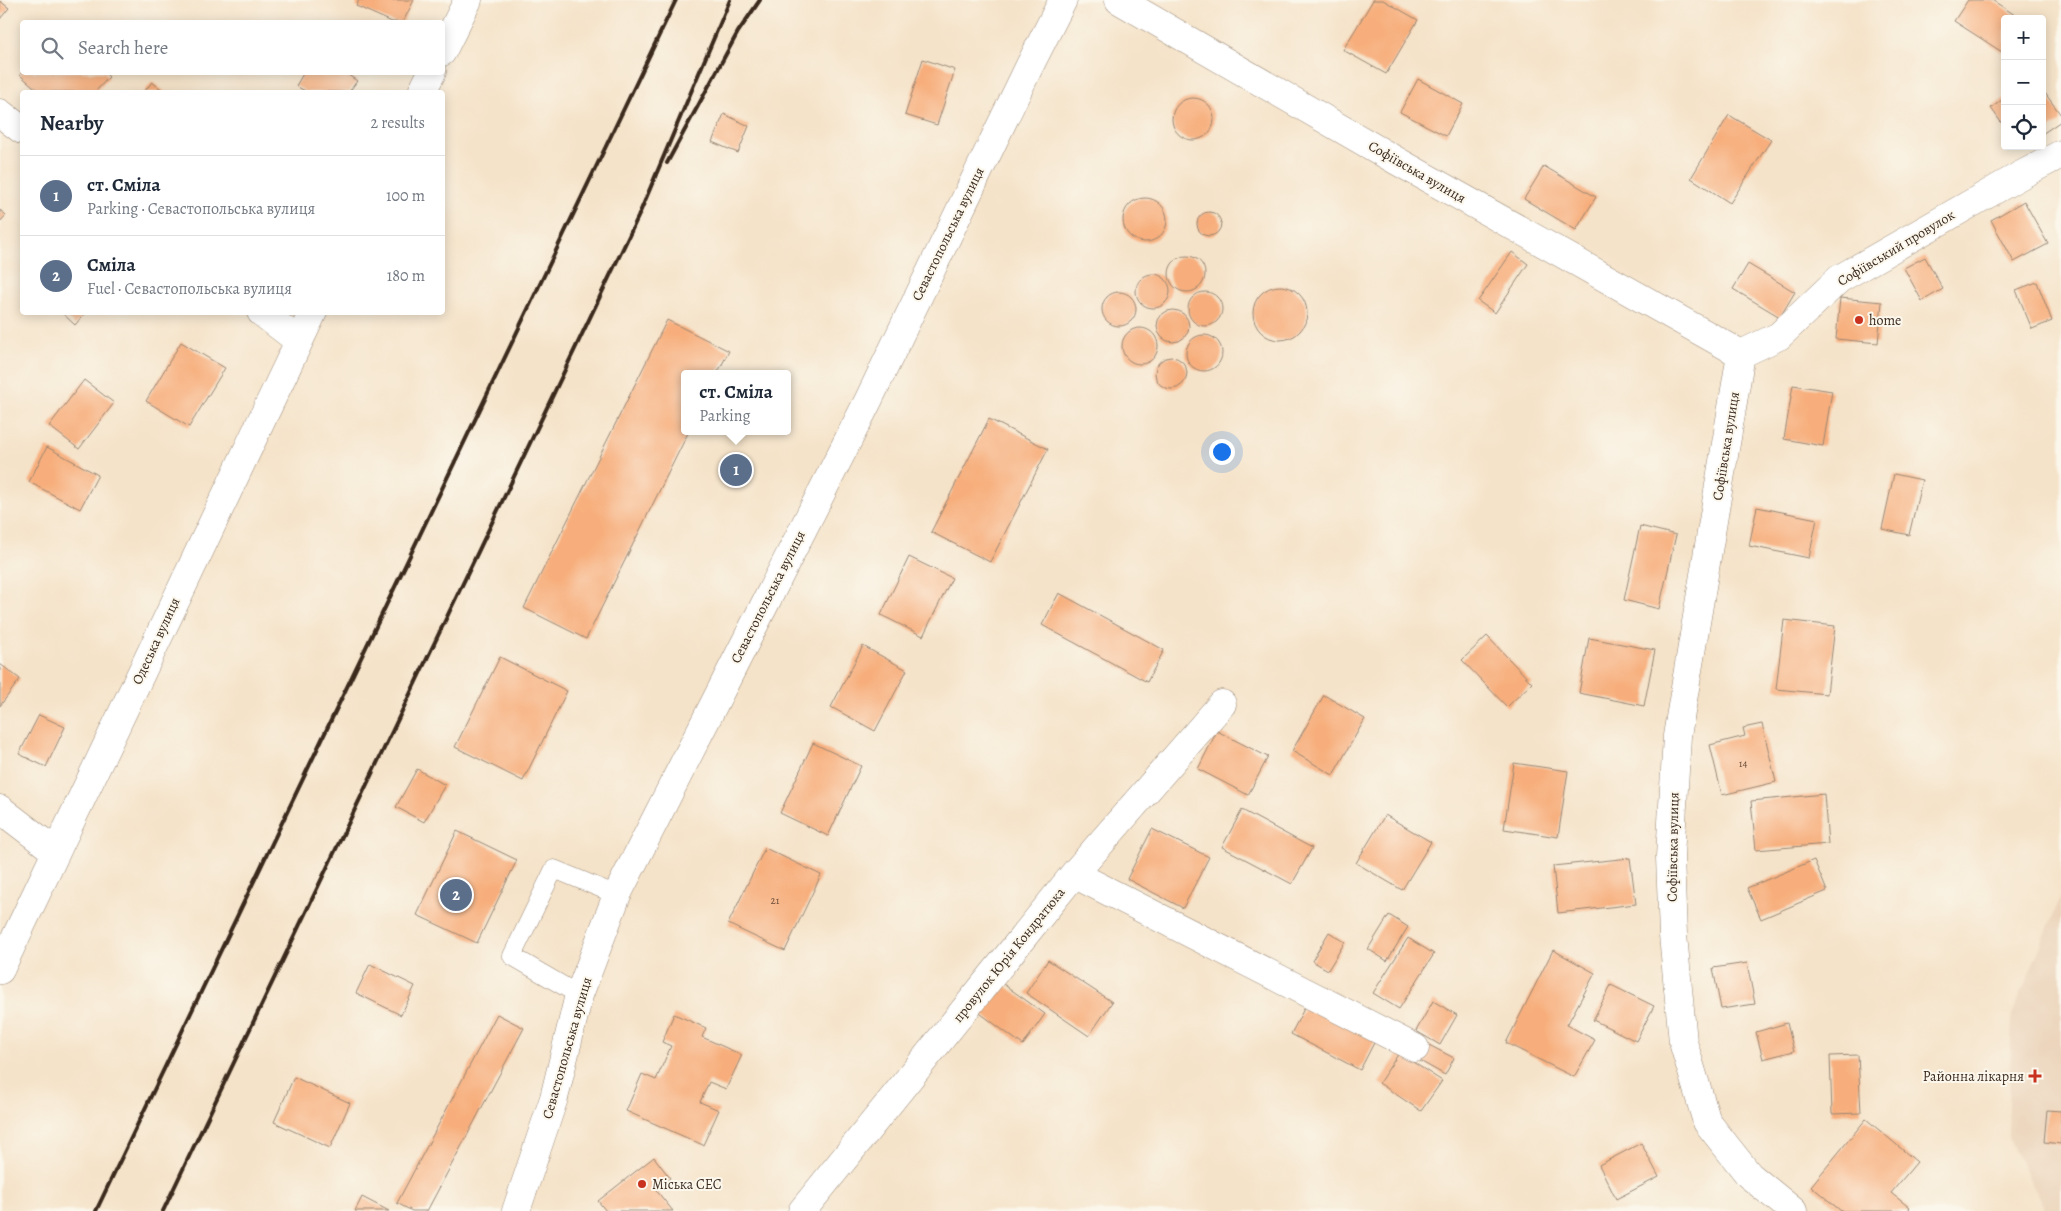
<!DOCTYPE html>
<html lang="en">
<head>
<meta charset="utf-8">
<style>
  :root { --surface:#fff; --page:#f6f6f7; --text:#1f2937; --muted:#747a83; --line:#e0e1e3; --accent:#c8321e }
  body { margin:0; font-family:Alegreya,serif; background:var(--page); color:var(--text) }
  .controls { position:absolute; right:15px; top:15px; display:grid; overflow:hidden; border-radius:5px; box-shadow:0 2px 12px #0003 }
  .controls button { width:45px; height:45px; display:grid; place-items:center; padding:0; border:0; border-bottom:1px solid var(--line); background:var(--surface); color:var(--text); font:25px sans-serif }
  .you { position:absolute; left:1221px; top:451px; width:18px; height:18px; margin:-12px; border:4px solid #fff; border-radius:50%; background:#1a73e8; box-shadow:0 0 0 8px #1a73e833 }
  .badge { display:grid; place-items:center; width:32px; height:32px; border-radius:50%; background:var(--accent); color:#fff; font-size:16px; font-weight:700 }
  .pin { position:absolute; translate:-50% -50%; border:2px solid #fff; box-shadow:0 1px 5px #0006 }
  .popup { position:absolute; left:681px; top:370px; width:110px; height:65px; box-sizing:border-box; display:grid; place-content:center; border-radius:5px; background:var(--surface); filter:drop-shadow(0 1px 4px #0005); font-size:16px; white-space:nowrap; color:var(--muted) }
  .popup b { font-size:19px; color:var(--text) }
  .popup::after { content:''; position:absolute; left:50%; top:100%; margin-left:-10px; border:10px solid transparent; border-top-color:var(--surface) }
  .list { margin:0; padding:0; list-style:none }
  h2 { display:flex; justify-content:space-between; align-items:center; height:65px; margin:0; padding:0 20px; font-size:21px }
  h2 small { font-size:16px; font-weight:400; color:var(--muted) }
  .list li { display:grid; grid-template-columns:32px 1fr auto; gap:15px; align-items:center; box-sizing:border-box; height:80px; padding:0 20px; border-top:1px solid var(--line) }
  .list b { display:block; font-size:19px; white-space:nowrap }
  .list p { margin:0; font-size:16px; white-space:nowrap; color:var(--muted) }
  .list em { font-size:16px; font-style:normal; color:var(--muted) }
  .icon { flex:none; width:28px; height:28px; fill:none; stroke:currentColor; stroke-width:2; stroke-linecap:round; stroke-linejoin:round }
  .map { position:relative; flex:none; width:2061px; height:1211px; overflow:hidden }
  .search { position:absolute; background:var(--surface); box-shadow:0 2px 12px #0003; left:20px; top:20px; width:425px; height:55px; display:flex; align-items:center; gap:12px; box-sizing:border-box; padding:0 18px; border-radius:5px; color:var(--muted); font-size:19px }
  .panel { position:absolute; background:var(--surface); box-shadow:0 2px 12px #0003; left:20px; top:90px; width:425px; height:225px; border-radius:5px }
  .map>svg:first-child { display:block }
</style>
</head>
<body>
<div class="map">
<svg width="2061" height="1211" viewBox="0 0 2061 1211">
  <rect width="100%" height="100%" fill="#fbf7ec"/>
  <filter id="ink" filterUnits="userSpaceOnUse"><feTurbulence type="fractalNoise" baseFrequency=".02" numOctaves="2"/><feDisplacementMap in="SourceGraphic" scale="10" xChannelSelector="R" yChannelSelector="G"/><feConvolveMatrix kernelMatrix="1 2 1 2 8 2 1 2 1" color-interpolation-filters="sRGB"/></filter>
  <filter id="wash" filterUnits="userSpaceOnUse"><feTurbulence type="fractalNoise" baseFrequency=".0096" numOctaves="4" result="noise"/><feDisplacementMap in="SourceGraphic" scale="20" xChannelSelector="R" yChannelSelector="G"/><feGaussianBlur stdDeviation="1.12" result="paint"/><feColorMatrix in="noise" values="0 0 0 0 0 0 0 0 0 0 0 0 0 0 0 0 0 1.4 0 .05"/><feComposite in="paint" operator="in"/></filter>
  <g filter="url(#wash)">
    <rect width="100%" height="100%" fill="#f5e3c9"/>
    <path fill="#ebd3b9" d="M2061,896V1211H2046L2008,1137L2012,1015Z"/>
    <g id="blocks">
      <path fill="#f7ae7c" d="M359,0H414L403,22H392L356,6Z
        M1373,0H1383L1418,20L1386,74L1343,50Z
        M1968,0H1992L2021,19H2005V47L2002,52L1954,21Z
        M0,1L9,8L0,19Z
        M923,59L955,70L937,125L905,115Z
        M22,72H104L109,77L95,92H40L20,75Z
        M304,72H344L357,81L349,92H307L296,86Z
        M1418,79L1463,104L1446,136L1400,112Z
        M152,82L165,92H144Z
        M2042,89L2061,115V121L2042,134Z
        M2005,98V128L1991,108Z
        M1172 119a21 21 0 1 1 42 0a21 21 0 1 1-42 0Z
        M724,114L749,126L738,153L712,142Z
        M1729,115L1771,140L1730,203L1691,178Z
        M1544,166L1596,197L1576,230L1524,199Z
        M1123 220a22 22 0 1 1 44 0a22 22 0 1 1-44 0Z
        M2024,201L2048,244L2014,262L1991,220Z
        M0,210L6,215L0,222Z
        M1197 224a12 12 0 1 1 24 0a12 12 0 1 1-24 0Z
        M1512,252L1528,264L1495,313L1478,301Z
        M1169 274a18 18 0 1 1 36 0a18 18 0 1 1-36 0Z
        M1925,257L1943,289L1922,301L1904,268Z
        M1748,264L1795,292L1780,317L1733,289Z
        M1136 291a17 17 0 1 1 34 0a17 17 0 1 1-34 0Z
        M2037,282L2052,321L2032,329L2016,290Z
        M1253 313a27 27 0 1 1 54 0a27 27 0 1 1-54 0Z
        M1188 309a17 17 0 1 1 34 0a17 17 0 1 1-34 0Z
        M1102 309a17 17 0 1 1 34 0a17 17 0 1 1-34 0Z
        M1840,298L1882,302L1878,343L1836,339Z
        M1157 326a16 16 0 1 1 32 0a16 16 0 1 1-32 0Z
        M61,312H86L75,325Z
        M667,320L729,351L717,374H685V431H689L586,639L524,608Z
        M1122 346a18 18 0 1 1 36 0a18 18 0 1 1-36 0Z
        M1186 353a18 18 0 1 1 36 0a18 18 0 1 1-36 0Z
        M181,342L225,368L189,427L146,401Z
        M1155 373a16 16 0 1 1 32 0a16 16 0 1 1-32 0Z
        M84,380L114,403L79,449L49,426Z
        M1793,385L1832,391L1823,446L1784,439Z
        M989,419L1048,449L990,562L931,532Z
        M47,447L98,475L80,509L29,482Z
        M1894,474L1922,480L1909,535L1882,529Z
        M1757,507L1817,519L1809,558L1749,546Z
        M1640,526L1676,535L1659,609L1624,600Z
        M909,557L952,578L923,636L881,615Z
        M1059,593L1164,650L1147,682L1042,625Z
        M1784,620L1835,626L1827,694L1776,689Z
        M1487,636L1532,683L1507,707L1462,660Z
        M1589,638L1655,650L1644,706L1579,693Z
        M863,646L907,670L875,731L831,707Z
        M500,657L567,691L523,781L455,747Z
        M0,664L20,679L0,706Z
        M1324,695L1365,719L1333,775L1292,751Z
        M39,715L65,727L46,767L19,754Z
        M1762,724L1776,782L1722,795L1710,745L1745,736L1743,728Z
        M1217,731L1268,757L1248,795L1198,769Z
        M813,743L861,766L828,836L780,813Z
        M1514,763L1568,771L1558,837L1504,829Z
        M417,769L445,785L424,822L396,807Z
        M1824,794L1828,844L1756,850L1751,801Z
        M1242,810L1312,848L1292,884L1222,847Z
        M1385,815L1431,842L1402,890L1356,863Z
        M1152,829L1209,857L1183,908L1127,879Z
        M457,831L517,860L477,943L417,915Z
        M765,848L821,875L785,951L728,924Z
        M1630,858L1636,904L1558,913L1553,866Z
        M1814,860L1827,891L1761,919L1747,888Z
        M1389,915L1408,927L1387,961L1368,949Z
        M1329,932L1345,942L1328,970L1312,961Z
        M1408,938L1434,954L1399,1009L1373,993Z
        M1553,950L1595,973L1567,1025L1595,1040L1574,1077L1506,1043Z
        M1048,960L1112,1002L1089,1036L1026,993Z
        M1747,963L1755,1004L1721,1009L1713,968Z
        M370,964L415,986L401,1015L356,993Z
        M999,981L1045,1014L1023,1045L977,1011Z
        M1611,985L1654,1006L1636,1041L1593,1020Z
        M1308,1001L1377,1037L1360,1070L1291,1034Z
        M1433,1001L1457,1015L1440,1045L1416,1031Z
        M497,1014L524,1028L427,1211H412L397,1203Z
        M674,1014L706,1028L702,1037L742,1055L726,1089L709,1082L700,1102L719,1110L703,1145L626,1111L642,1074L656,1080L671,1046L662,1042Z
        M1787,1023L1794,1051L1763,1059L1756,1032Z
        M1429,1045L1454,1058L1445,1075L1420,1061Z
        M1399,1053L1442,1081L1421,1111L1379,1083Z
        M1858,1055L1861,1113L1832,1114L1830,1056Z
        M294,1077L350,1103L330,1148L274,1122Z
        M2047,1110L2061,1111V1144L2044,1142Z
        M1866,1119L1917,1162L1891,1193L1910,1208L1907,1211H1841L1811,1186Z
        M1641,1143L1659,1177L1616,1199L1599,1165Z
        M654,1157L670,1178L656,1190L673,1211H606L598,1201Z
        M362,1197L389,1211H355Z"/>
    </g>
  </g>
  <g filter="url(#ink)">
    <use href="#blocks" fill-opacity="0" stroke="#988674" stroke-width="1"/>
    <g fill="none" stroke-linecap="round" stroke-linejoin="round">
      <defs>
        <path id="lane" d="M579,995L512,956L554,869L617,895"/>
        <path id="street" d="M1119,0L1397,161L1741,354L1677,736L1670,857L1673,935L1683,1042L1707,1122L1749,1175L1793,1211
          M442,52L468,0
          M422,92L432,72
          M0,113L22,130
          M261,312L299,341
          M1741,354L1779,336L1839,279L2021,175L2061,154
          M0,809L56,852
          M1074,874L1415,1048
          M0,970L313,312
          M516,1211L554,1098L579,995L617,895L868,401L1029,67L1063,0
          M802,1211L1074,874L1222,704"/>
      </defs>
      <use href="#lane" stroke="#988674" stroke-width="19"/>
      <use href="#street" stroke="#988674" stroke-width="29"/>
      <use href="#lane" stroke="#fff" stroke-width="18"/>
      <use href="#street" stroke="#fff" stroke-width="28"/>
      <path stroke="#3b2a1e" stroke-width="4" d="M667,163L738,32L760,0
        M96,1211L676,0
        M163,1211L638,217L730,0"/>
    </g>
  </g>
  <g fill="#c8321e" stroke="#fbf7ec" stroke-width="2">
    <circle cx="1859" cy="320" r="5"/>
    <path d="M2032.5 1068.5h5v5h5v5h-5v5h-5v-5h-5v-5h5z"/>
    <circle cx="642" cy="1184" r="5"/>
  </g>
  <g text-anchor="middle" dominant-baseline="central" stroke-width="4" stroke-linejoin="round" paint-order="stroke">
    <g font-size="11" fill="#6a4b36">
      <text x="1743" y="763">14</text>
      <text x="775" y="900">21</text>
    </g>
    <g font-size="14" fill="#3b2a1e" stroke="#fbf7ec">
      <text transform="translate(1417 172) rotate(30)">Софіївська вулиця</text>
      <text transform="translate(948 234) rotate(-64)">Севастопольська вулиця</text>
      <text transform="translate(1896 248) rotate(-31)">Софіївський провулок</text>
      <text transform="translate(1726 446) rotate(-81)">Софіївська вулиця</text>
      <text transform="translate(768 597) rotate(-63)">Севастопольська вулиця</text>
      <text transform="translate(156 641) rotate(-65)">Одеська вулиця</text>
      <text transform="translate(1673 847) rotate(-89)">Софіївська вулиця</text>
      <text transform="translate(1009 955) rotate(-51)">провулок Юрія Кондратюка</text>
      <text transform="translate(567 1048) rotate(-74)">Севастопольська вулиця</text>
    </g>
    <g font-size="14" fill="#3b2a1e" stroke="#fbf7ec" text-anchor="start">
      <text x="1869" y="320">home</text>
      <text x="2024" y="1076" text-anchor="end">Районна лікарня</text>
      <text x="652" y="1184">Міська СЕС</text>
    </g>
  </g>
</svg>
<div class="controls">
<button>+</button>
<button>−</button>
<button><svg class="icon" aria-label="locate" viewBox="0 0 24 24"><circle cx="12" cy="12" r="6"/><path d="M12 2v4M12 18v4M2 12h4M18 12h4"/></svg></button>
</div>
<div class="you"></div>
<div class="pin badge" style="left:736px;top:470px;background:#5c6f8a">1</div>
<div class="popup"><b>ст. Сміла</b>Parking</div>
<div class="pin badge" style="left:456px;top:895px;background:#5c6f8a">2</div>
<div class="search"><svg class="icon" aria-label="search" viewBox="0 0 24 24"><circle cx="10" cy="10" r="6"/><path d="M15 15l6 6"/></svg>Search here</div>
<section class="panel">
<h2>Nearby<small>2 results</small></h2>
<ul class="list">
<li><span class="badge" style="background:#5c6f8a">1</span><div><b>ст. Сміла</b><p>Parking · Севастопольська вулиця</p></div><em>100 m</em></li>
<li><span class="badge" style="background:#5c6f8a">2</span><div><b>Сміла</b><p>Fuel · Севастопольська вулиця</p></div><em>180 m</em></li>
</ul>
</section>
</div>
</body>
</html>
